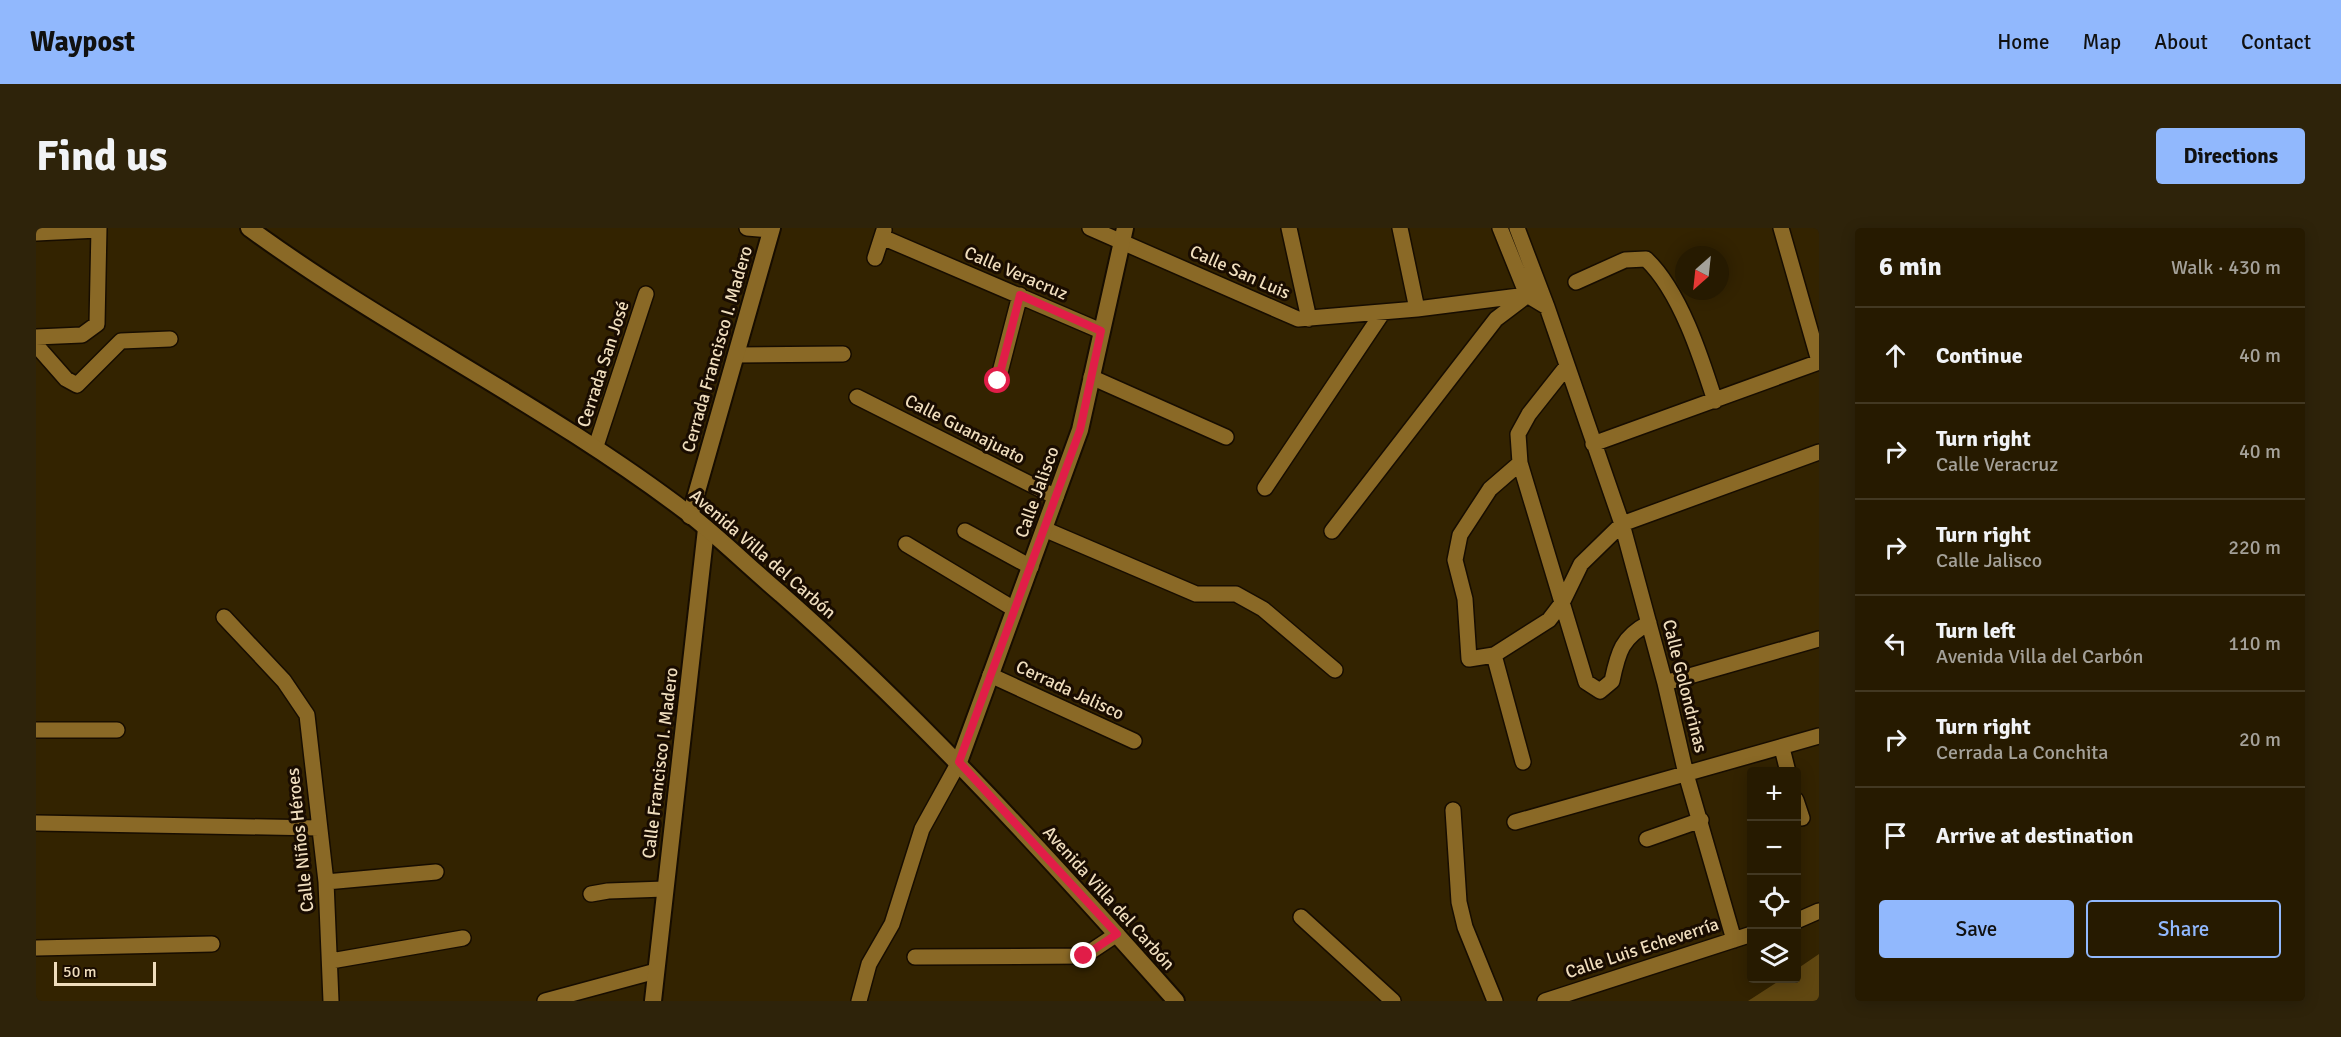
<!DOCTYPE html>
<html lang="en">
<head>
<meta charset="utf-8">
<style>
  :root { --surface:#261a00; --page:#2e230a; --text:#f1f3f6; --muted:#a4a199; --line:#423822; --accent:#91b8fd }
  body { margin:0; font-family:Signika,sans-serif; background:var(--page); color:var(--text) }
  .controls { position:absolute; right:18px; bottom:18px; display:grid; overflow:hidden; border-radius:6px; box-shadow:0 3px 15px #0003 }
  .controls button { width:54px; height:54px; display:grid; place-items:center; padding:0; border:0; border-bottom:2px solid var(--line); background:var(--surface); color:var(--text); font:30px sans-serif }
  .compass { position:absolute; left:1639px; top:18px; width:54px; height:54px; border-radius:50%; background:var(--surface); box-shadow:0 3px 15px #0003; rotate:207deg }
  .scale { position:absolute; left:18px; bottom:15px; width:102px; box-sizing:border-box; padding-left:6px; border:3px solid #efddbd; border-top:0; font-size:16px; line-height:21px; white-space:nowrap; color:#efddbd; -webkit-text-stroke:4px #190c00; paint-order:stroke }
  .stop { position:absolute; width:18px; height:18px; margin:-14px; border:4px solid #e11d48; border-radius:50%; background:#fff }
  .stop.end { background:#e11d48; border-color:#fff; box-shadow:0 2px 6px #0008 }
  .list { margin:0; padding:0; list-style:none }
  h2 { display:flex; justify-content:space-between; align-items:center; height:78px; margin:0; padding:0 24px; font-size:26px }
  h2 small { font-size:20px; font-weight:400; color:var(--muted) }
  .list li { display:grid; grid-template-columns:39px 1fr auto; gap:18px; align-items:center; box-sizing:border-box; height:96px; padding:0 24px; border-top:2px solid var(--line) }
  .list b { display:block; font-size:22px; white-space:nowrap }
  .list p { margin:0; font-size:20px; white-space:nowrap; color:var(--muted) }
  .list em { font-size:20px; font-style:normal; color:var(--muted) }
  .actions { display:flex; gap:12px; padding:18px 24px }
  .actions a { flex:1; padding:14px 0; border:2px solid var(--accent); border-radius:6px; text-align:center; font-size:21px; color:var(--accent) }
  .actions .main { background:var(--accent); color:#111 }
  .icon { flex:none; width:33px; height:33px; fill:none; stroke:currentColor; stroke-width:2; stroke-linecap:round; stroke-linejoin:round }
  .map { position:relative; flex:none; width:1783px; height:773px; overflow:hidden; border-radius:6px }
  header { display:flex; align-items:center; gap:36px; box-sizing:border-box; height:84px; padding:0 30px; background:var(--accent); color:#111 }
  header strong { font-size:28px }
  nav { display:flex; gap:33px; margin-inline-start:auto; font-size:21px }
  .intro { display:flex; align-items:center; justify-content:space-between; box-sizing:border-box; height:144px; padding:0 36px }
  h1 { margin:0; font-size:42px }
  .button { padding:15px 27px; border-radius:6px; background:var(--accent); color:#111; font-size:21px; font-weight:700 }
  main { display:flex; gap:36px; padding:0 36px }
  aside { flex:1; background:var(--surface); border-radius:6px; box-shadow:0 3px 15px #0003 }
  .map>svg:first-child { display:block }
</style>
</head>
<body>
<header>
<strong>Waypost</strong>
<nav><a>Home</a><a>Map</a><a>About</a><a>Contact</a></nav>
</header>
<div class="intro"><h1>Find us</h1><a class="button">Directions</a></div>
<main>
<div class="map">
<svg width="1783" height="773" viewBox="0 0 1783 773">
  <rect width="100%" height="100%" fill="#332300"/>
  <path fill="#604711" d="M1783,726V773H1712L1746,751L1760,750L1761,741Z"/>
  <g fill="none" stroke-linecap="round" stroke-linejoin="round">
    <defs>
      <path id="minor" d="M711,0L735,2
        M1054,0L1262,91L1381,81L1491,67L1511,79L1586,296L1629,455L1650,546L1698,712
        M1253,0L1273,91
        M1364,0L1381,81
        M1464,0L1491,67
        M1481,0L1511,79
        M1745,0L1783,133
        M0,5L62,2
        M846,9L1065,103
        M839,30L848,2
        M1540,54L1589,32L1610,31C1644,63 1665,129 1679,173
        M0,109L46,107L61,96L63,0
        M0,117L30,151L41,157L85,113L134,111
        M700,127L807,126
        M1531,138L1493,186L1482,206L1484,235L1550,454L1564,463L1576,453C1582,424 1586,409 1613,395
        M1055,149L1190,209
        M962,152L984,67
        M821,169L1020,269
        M1557,216L1783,134
        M560,218L610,66
        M1484,235L1454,261L1424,307L1419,332L1429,371L1433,431L1458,427L1487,534
        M1229,260L1347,84
        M1008,301L1160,366H1200L1227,381L1299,442
        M929,303L995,339
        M1296,303L1460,91L1489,69
        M870,316L978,381
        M188,389L248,453L271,487L290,654L295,773
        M1458,427L1513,392L1526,375L1545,336L1586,296L1783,224
        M954,447L1098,513
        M1629,455L1783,411
        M0,502H81
        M1746,520L1752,544
        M1760,572L1766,590
        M1417,582L1423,674L1429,699L1459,773
        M1479,594L1783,508
        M0,595L283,600
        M1611,611L1665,592
        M290,654L400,644
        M555,666L572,663L629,661
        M1265,689L1357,773
        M1760,693L1783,683
        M0,720L176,716
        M879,729L1048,728L1081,706
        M295,733L427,710
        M509,773L620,743
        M823,773L833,736L856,696L886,601L923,534
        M1509,773L1716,706"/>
      <path id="tertiary" d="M654,288L736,0
        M923,534L1044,202L1089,0
        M617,773L670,301"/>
      <path id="secondary" d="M213,0C354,103 513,179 653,286C685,311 714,340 745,366C887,491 1015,632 1140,773"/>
    </defs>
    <use href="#minor" stroke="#170d00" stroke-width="18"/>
    <use href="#tertiary" stroke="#170d00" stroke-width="20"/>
    <use href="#secondary" stroke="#170d00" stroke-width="20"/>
    <use href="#minor" stroke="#8a6926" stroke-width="15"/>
    <use href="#tertiary" stroke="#8a6926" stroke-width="16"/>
    <use href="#secondary" stroke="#8a6926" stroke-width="16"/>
  </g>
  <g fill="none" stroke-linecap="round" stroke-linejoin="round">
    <path stroke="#e11d48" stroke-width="8" d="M962,153L984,67L1065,103L1044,202L923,534L1081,706L1048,728"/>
  </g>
  <g text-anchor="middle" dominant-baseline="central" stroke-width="6" stroke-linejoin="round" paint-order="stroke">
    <g font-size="18" fill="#efddbd" stroke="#190c00">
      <text transform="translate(1204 44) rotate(24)">Calle San Luis</text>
      <text transform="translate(980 45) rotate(23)">Calle Veracruz</text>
      <text transform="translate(681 121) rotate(-74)">Cerrada Francisco I. Madero</text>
      <text transform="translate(567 136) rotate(-72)">Cerrada San José</text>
      <text transform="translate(929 201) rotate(27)">Calle Guanajuato</text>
      <text transform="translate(1001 264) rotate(-70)">Calle Jalisco</text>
      <text transform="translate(727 326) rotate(41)">Avenida Villa del Carbón</text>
      <text transform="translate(1649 458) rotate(76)">Calle Golondrinas</text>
      <text transform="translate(1034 462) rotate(25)">Cerrada Jalisco</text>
      <text transform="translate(624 535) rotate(-83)">Calle Francisco I. Madero</text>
      <text transform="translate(264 612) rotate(-96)">Calle Niños Héroes</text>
      <text transform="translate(1073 670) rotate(48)">Avenida Villa del Carbón</text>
      <text transform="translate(1606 720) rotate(-18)">Calle Luis Echeverría</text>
    </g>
  </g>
</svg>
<div class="controls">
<button>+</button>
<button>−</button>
<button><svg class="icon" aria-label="locate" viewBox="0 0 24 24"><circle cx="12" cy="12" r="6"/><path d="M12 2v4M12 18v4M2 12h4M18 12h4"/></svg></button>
<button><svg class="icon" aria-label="layers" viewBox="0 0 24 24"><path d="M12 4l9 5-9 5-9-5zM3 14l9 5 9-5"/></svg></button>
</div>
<svg class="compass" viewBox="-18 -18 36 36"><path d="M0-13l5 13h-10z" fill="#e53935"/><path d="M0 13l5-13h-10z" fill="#a4a199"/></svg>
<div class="scale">50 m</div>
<div class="stop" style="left:962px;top:153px"></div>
<div class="stop end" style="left:1048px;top:728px"></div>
</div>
<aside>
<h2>6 min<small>Walk · 430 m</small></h2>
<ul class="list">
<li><svg class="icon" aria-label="ahead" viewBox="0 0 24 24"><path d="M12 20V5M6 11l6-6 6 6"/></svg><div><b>Continue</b></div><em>40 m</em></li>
<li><svg class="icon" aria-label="right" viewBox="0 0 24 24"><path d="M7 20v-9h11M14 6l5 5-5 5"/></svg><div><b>Turn right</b><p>Calle Veracruz</p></div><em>40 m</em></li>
<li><svg class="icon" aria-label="right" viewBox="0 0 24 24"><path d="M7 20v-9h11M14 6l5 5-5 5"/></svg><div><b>Turn right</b><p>Calle Jalisco</p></div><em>220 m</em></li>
<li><svg class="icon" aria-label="left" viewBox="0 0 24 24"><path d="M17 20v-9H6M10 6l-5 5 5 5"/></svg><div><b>Turn left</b><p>Avenida Villa del Carbón</p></div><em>110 m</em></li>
<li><svg class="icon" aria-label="right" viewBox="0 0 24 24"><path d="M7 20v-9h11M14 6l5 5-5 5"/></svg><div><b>Turn right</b><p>Cerrada La Conchita</p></div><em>20 m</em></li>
<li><svg class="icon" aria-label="arrive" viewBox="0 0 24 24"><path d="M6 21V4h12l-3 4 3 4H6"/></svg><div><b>Arrive at destination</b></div></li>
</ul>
<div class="actions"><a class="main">Save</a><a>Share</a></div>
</aside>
</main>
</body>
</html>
